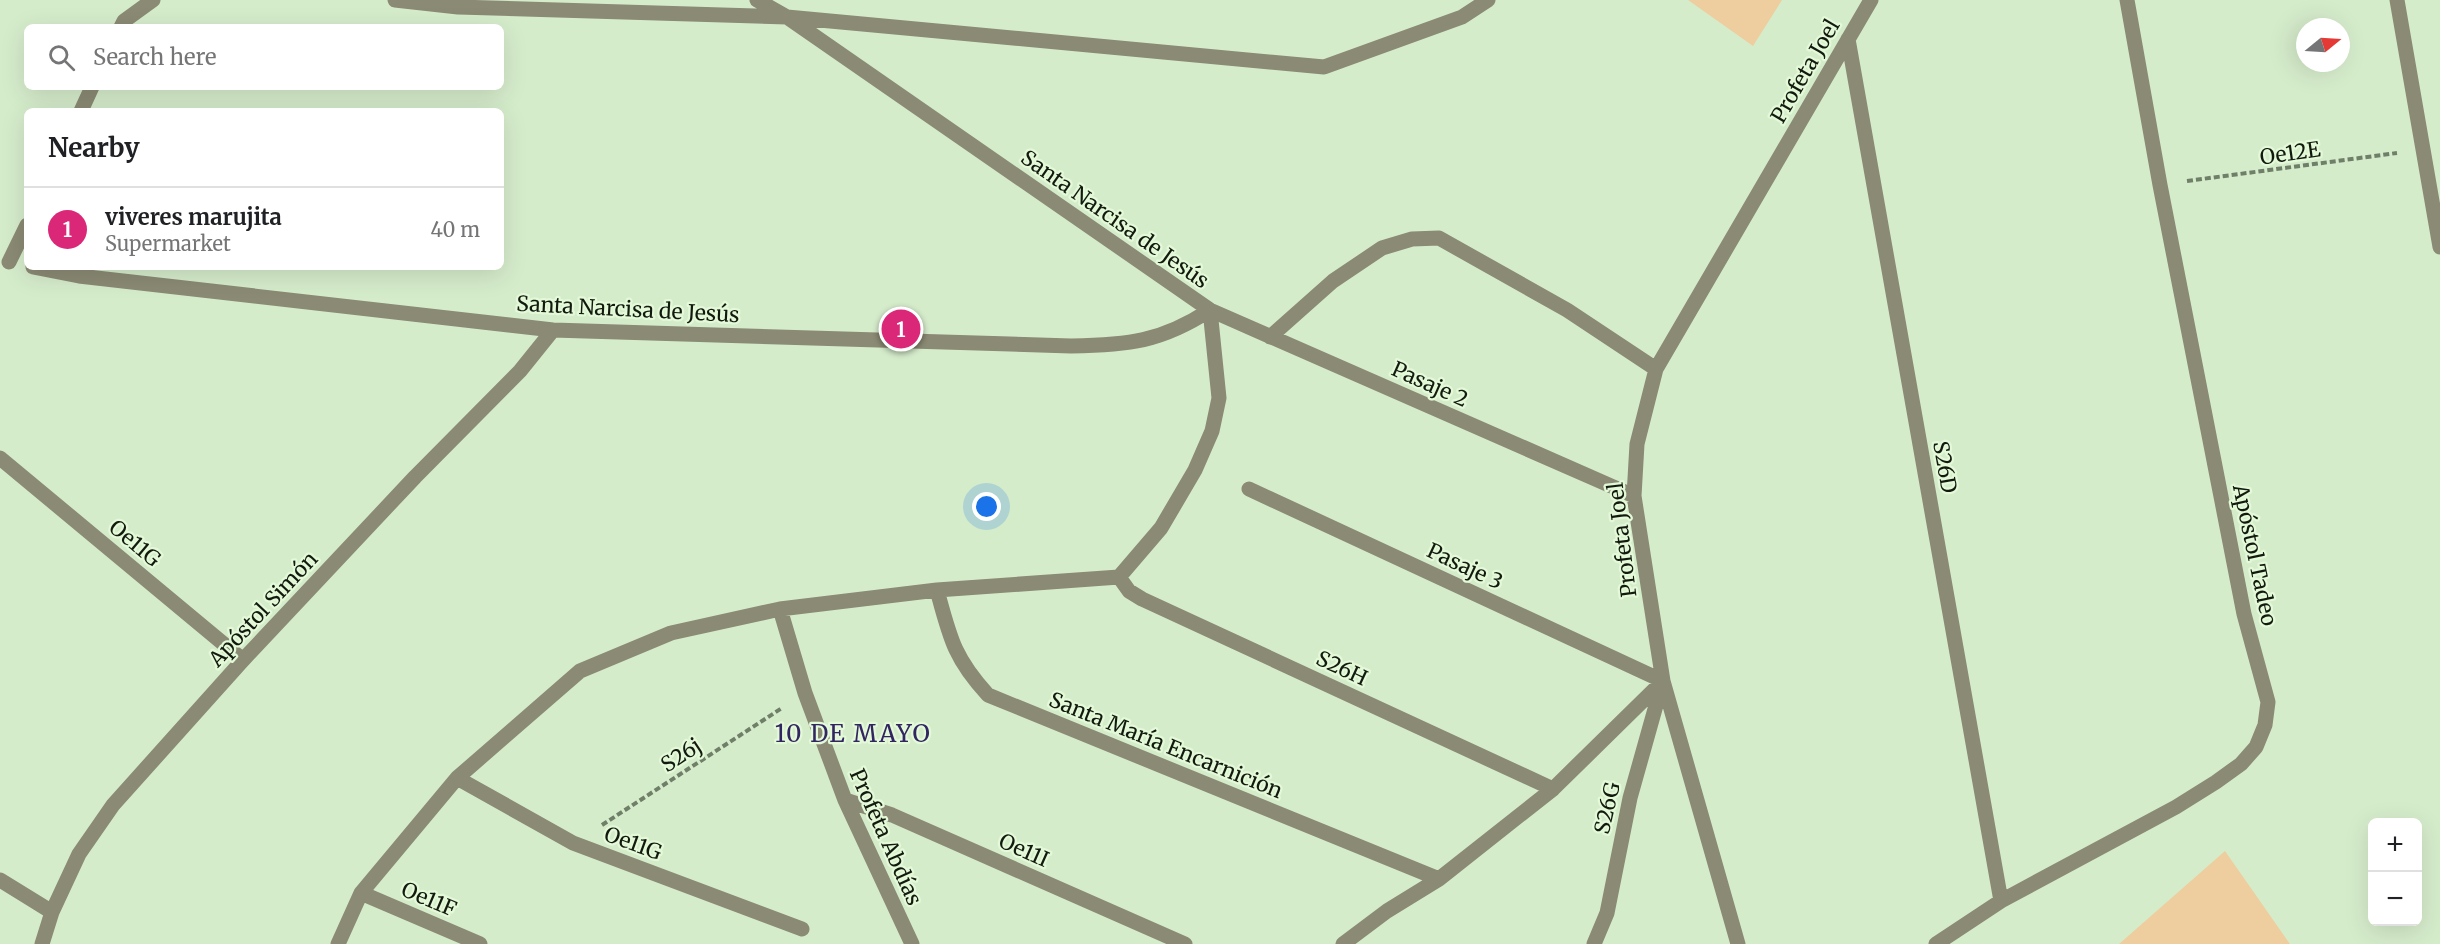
<!DOCTYPE html>
<html lang="en">
<head>
<meta charset="utf-8">
<style>
  :root { --surface:#fff; --page:#f2f2f2; --text:#202124; --muted:#757577; --line:#e0e0e0; --accent:#db2777 }
  body { margin:0; font-family:Merriweather,serif; background:var(--page); color:var(--text) }
  .controls { position:absolute; right:18px; bottom:18px; display:grid; overflow:hidden; border-radius:9px; box-shadow:0 6px 24px #0002 }
  .controls button { width:54px; height:54px; display:grid; place-items:center; padding:0; border:0; border-bottom:2px solid var(--line); background:var(--surface); color:var(--text); font:30px sans-serif }
  .compass { position:absolute; left:2296px; top:18px; width:54px; height:54px; border-radius:50%; background:var(--surface); box-shadow:0 6px 24px #0002; rotate:72deg }
  .you { position:absolute; left:987px; top:507px; width:21px; height:21px; margin:-15px; border:4px solid #fff; border-radius:50%; background:#1a73e8; box-shadow:0 0 0 9px #1a73e833 }
  .badge { display:grid; place-items:center; width:39px; height:39px; border-radius:50%; background:var(--accent); color:#fff; font-size:20px; font-weight:700 }
  .pin { position:absolute; translate:-50% -50%; border:3px solid #fff; box-shadow:0 2px 6px #0006 }
  .list { margin:0; padding:0; list-style:none }
  h2 { display:flex; justify-content:space-between; align-items:center; height:78px; margin:0; padding:0 24px; font-size:26px }
  h2 small { font-size:20px; font-weight:400; color:var(--muted) }
  .list li { display:grid; grid-template-columns:39px 1fr auto; gap:18px; align-items:center; box-sizing:border-box; height:84px; padding:0 24px; border-top:2px solid var(--line) }
  .list b { display:block; font-size:22px; white-space:nowrap }
  .list p { margin:0; font-size:20px; white-space:nowrap; color:var(--muted) }
  .list em { font-size:20px; font-style:normal; color:var(--muted) }
  .icon { flex:none; width:33px; height:33px; fill:none; stroke:currentColor; stroke-width:2; stroke-linecap:round; stroke-linejoin:round }
  .map { position:relative; flex:none; width:2440px; height:944px; overflow:hidden }
  .search { position:absolute; background:var(--surface); box-shadow:0 6px 24px #0002; left:24px; top:24px; width:480px; height:66px; display:flex; align-items:center; gap:15px; box-sizing:border-box; padding:0 21px; border-radius:9px; color:var(--muted); font-size:22px }
  .panel { position:absolute; background:var(--surface); box-shadow:0 6px 24px #0002; left:24px; top:108px; width:480px; height:162px; border-radius:9px }
  .map>svg:first-child { display:block }
</style>
</head>
<body>
<div class="map">
<svg width="2440" height="944" viewBox="0 0 2440 944">
  <rect width="100%" height="100%" fill="#d5eccb"/>
  <path fill="#eecd9f" d="M1688,0H1782L1753,46Z
    M2225,851L2290,944H2119Z"/>
  <g fill="none" stroke-linecap="round" stroke-linejoin="round">
    <path stroke="#6f7f68" stroke-width="4" stroke-dasharray="6 3" stroke-linecap="butt" d="M2187,181L2397,153
      M602,825L782,708"/>
    <path stroke="#8b8a74" stroke-width="15" d="M395,0L458,7L787,17L1324,67L1462,17L1488,0
      M757,0L787,17L1210,310L1634,496
      M2397,0L2440,247
      M121,27L124,21L153,0
      M1848,39L2001,901
      M81,111L92,87
      M9,262L27,225
      M33,267L79,276L553,330L1071,346C1128,345 1161,342 1210,310
      M1270,337L1333,281L1382,248L1412,239L1439,238L1567,310L1656,369
      M0,458L243,660
      M1249,489L1663,681
      M1119,577L1129,591L1142,599L1553,789
      M937,590C950,638 954,658 988,695L1439,879
      M780,609L805,693L845,800L912,944
      M457,778L573,843L802,929
      M845,800L892,815L1185,944
      M0,880L52,912
      M361,893L480,944
      M42,944L52,912L79,854L113,805L243,660L415,477L520,371L553,330
      M338,944L361,893L457,778L580,671L671,633L780,609L937,590L1119,577L1161,528L1195,470L1212,431L1219,398L1210,310
      M1343,944L1387,911L1439,879L1553,789L1663,681
      M1594,944L1607,913L1630,798L1662,684
      M1738,944L1663,681L1634,496L1637,444L1656,369L1871,0
      M1936,944L2001,901L2176,807L2216,782L2241,764L2256,747L2265,725L2268,702L2244,614L2160,185L2127,0"/>
  </g>
  <g text-anchor="middle" dominant-baseline="central" stroke-width="4.5" stroke-linejoin="round" paint-order="stroke">
    <g font-size="21" fill="#121a0e" stroke="#e3f9d8">
      <text transform="translate(1805 71) rotate(-60)">Profeta Joel</text>
      <text transform="translate(2290 153) rotate(-8)">Oe12E</text>
      <text transform="translate(1115 219) rotate(35)">Santa Narcisa de Jesús</text>
      <text transform="translate(628 309) rotate(3)">Santa Narcisa de Jesús</text>
      <text transform="translate(1430 384) rotate(24)">Pasaje 2</text>
      <text transform="translate(1945 467) rotate(80)">S26D</text>
      <text transform="translate(1622 540) rotate(-97)">Profeta Joel</text>
      <text transform="translate(135 543) rotate(40)">Oe11G</text>
      <text transform="translate(2255 555) rotate(78)">Apóstol Tadeo</text>
      <text transform="translate(1465 566) rotate(25)">Pasaje 3</text>
      <text transform="translate(263 609) rotate(-47)">Apóstol Simón</text>
      <text transform="translate(1342 668) rotate(25)">S26H</text>
      <text transform="translate(1166 745) rotate(22)">Santa María Encarnición</text>
      <text transform="translate(681 755) rotate(-33)">S26j</text>
      <text transform="translate(1607 808) rotate(-77)">S26G</text>
      <text transform="translate(886 837) rotate(66)">Profeta Abdías</text>
      <text transform="translate(633 843) rotate(20)">Oe11G</text>
      <text transform="translate(1024 850) rotate(24)">Oe11I</text>
      <text transform="translate(429 899) rotate(23)">Oe11F</text>
    </g>
    <g font-size="24" letter-spacing="1.5" fill="#312661" stroke="#e3f9d8">
      <text x="853" y="733">10 DE MAYO</text>
    </g>
  </g>
</svg>
<div class="controls">
<button>+</button>
<button>−</button>
</div>
<svg class="compass" viewBox="-18 -18 36 36"><path d="M0-13l5 13h-10z" fill="#e53935"/><path d="M0 13l5-13h-10z" fill="#757577"/></svg>
<div class="you"></div>
<div class="pin badge" style="left:901px;top:329px">1</div>
<div class="search"><svg class="icon" aria-label="search" viewBox="0 0 24 24"><circle cx="10" cy="10" r="6"/><path d="M15 15l6 6"/></svg>Search here</div>
<section class="panel">
<h2>Nearby<small></small></h2>
<ul class="list">
<li><span class="badge">1</span><div><b>viveres marujita</b><p>Supermarket</p></div><em>40 m</em></li>
</ul>
</section>
</div>
</body>
</html>
